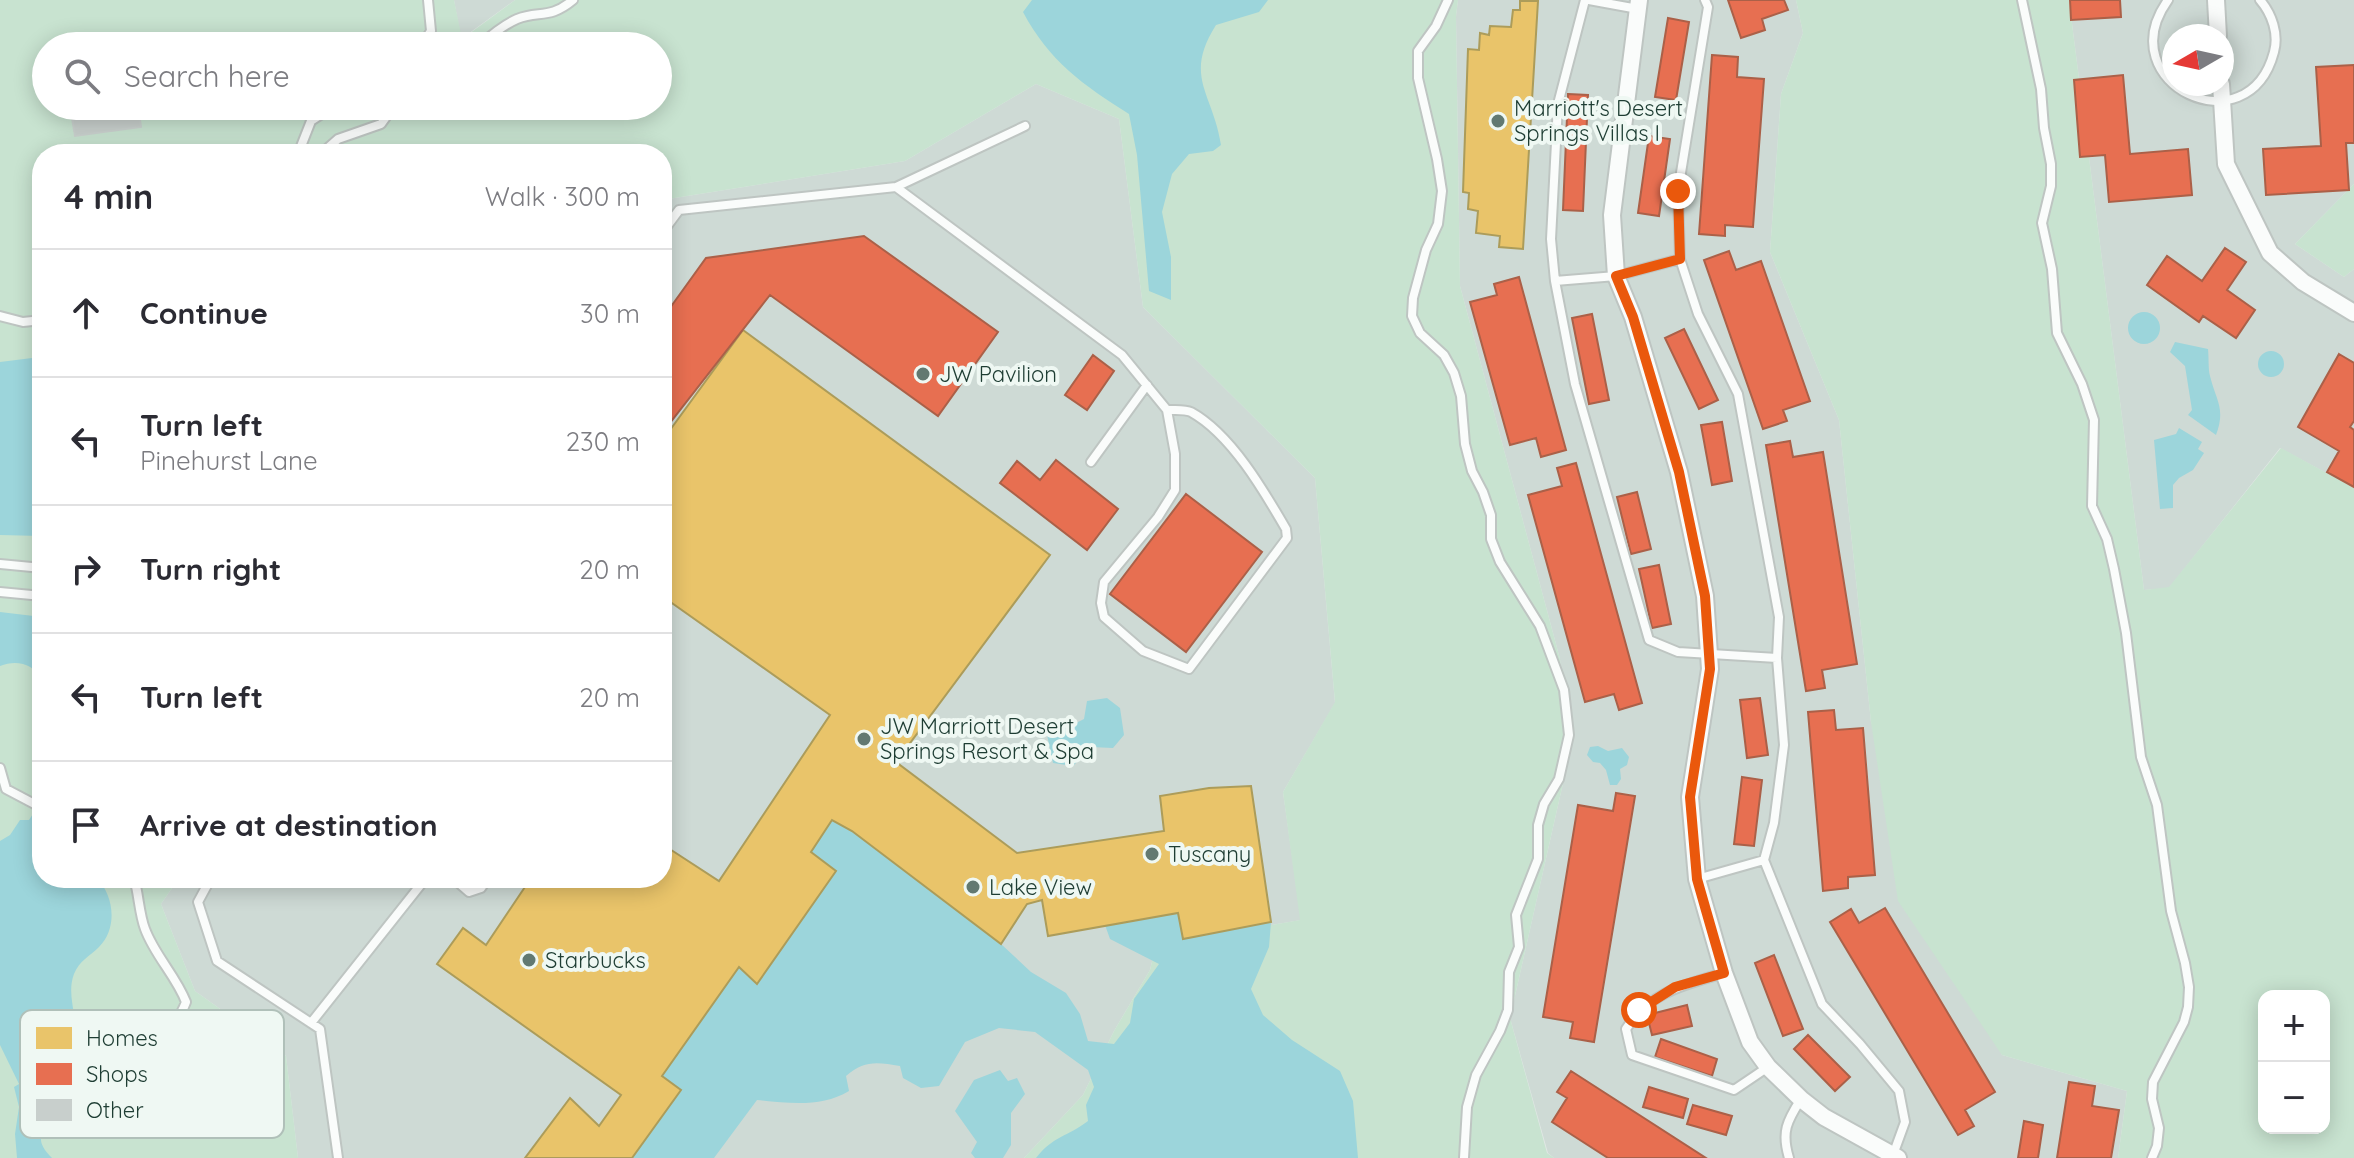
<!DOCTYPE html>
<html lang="en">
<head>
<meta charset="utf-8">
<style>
  :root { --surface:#fff; --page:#f2f2f3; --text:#2b2b33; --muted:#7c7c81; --line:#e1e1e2 }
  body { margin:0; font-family:Quicksand,sans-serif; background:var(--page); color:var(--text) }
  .controls { position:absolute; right:24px; bottom:24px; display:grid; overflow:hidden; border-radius:16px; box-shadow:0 4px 20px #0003 }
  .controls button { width:72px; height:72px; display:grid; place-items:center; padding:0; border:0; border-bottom:2px solid var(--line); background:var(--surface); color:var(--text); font:40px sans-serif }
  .compass { position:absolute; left:2162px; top:24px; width:72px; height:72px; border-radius:50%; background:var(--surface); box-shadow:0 4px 20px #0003; rotate:261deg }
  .stop { position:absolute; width:24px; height:24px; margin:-18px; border:6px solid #ea580c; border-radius:50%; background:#fff }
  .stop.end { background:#ea580c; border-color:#fff; box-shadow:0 2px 8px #0008 }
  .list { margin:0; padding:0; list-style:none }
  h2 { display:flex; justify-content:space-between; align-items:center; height:104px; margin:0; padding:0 32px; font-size:34px }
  h2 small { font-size:26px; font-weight:400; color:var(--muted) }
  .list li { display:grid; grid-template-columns:52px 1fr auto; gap:24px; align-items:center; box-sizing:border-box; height:128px; padding:0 32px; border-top:2px solid var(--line) }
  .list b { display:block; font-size:30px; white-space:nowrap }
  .list p { margin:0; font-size:26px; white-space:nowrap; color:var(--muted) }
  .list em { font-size:26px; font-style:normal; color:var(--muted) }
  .icon { flex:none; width:44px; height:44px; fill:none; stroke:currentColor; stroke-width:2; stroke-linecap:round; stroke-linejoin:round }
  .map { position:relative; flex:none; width:2354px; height:1158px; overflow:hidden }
  .search { position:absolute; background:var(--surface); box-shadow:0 4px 20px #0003; left:32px; top:32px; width:640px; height:88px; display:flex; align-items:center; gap:20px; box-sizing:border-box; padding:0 28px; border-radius:44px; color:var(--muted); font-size:30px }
  .panel { position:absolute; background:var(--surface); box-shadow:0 4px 20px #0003; left:32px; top:144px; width:640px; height:744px; border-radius:32px }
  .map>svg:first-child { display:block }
</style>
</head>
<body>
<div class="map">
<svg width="2354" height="1158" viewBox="0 0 2354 1158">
  <rect width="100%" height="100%" fill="#e1e8e5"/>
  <path fill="#cedad5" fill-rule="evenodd" d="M454,0H515L461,39Z
    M1458,0H1796L1803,33L1781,94L1770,252L1839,420L1871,722L2002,1055L2127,1091L2118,1158H1554L1548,1153L1510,1018L1568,761L1560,659L1460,286L1456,16Z
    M2069,0H2354V184L2295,244L2344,277L2354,269V488L2280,448L2169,588L2144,590ZM2174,36H2222V84H2174Z
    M1036,84L1119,119L1143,307L1315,478L1335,703L1283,792L1301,920L1156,945L1150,970L1114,1031L1083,1095L1024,1158H298L286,1056L195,991L161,904L179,878H662V200L905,161Z"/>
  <path fill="#c8e3d0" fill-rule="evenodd" d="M0,0H454L462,39L515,0H1458L1456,16L1460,286L1560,659L1568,761L1510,1018L1547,1153L1554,1158H1024L1083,1095L1114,1031L1150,970L1156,945L1300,920L1283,792L1335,702L1315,478L1143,307L1119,119L1036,84L905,161L662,200V154H42V878H179L161,904L195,991L286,1056L298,1158H0ZM46,46H658V106H46Z
    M1796,0H2069L2144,590L2169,587L2281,448L2354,488V1158H2118L2127,1091L2002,1055L1898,901L1871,722L1839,420L1770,252L1781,94L1803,33ZM2264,996H2324V1128H2264Z
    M2354,184V269L2344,277L2295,244Z"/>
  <path fill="#9cd5db" d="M1032,0H1268L1259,12L1216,25C1183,77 1213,93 1221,145L1213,151L1189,154L1172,174L1162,212L1171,257V300L1149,291L1137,155L1129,114C1083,85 1049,61 1023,12Z
    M2128 328a16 16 0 1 1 32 0a16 16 0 1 1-32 0Z
    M2175,342L2208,349C2209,358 2208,368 2210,376C2216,401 2226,408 2216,435L2188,415L2192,410L2185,366L2170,352Z
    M2258 364a13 13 0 1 1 26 0a13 13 0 1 1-26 0Z
    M40,357L42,536L0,535V362Z
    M2179,428L2202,442L2198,449L2204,453L2193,470L2179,478L2173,485V508L2160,509L2154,440L2176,434Z
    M0,612L42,617V679C33,664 17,659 0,666Z
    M1107,698L1120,708L1124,735L1113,748L1091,747L1073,766L1053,763L1047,735L1057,723L1068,727L1084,719L1087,701Z
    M1598,746L1608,751L1622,748L1629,757L1627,765L1620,769L1621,779L1617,785H1610L1606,770L1600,763L1593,762L1587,755L1590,747Z
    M42,800V878H97C114,896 118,928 99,947C90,956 79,961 74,974C66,995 78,1015 74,1036C70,1056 50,1072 41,1089L43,1098L40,1102L48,1116C42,1136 34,1140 52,1158H17L15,1134L19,1107L14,1087L19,1084L0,1045V841L10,835L20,820H29Z
    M832,820L852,831L1001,944L1031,972L1066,993L1080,1014L1088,1041L1114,1044L1130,1023L1134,999L1159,964L1110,939L1105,925L1178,913L1184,939L1271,922L1269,947L1251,989L1263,1015L1292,1040L1340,1071L1353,1101L1358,1158H1036C1053,1136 1067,1137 1088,1121L1086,1105L1094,1087L1088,1070L1035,1032L999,1028L965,1042L939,1086L921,1088L903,1078L900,1066C877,1062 864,1060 846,1076L849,1091C821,1108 788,1103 757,1100L714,1158H632L680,1090L662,1076L739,967L757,984L836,871L811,852Z
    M1000,1070L1008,1081L1017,1078L1025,1094L1011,1113V1145L1003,1158H975L971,1153L977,1142L955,1111L974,1080Z"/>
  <path fill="#e9c46a" stroke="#ac9c5a" stroke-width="2" d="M1520,1H1538L1523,249L1499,247L1500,236L1476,233L1478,211L1468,209L1469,193L1463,192L1468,49L1479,50L1480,33L1489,35L1490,26L1511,27L1513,10H1520Z
    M743,330L1050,555L896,762L1017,853L1164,831L1160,796L1209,788L1251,786L1271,922L1183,939L1178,913L1048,936L1042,900L1027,904L1001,944L852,831L832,820L811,852L836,871L757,984L739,967L662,1076L681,1090L632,1158H525L570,1098L599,1126L621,1095L437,964L463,928L486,945L531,878H662V844L719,881L830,715L662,596V441Z"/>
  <path fill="#e76f51" stroke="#ab6048" stroke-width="2" d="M1728,0H1784L1788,10L1762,19L1765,30L1741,38Z
    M2070,0H2120L2121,17L2071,20Z
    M1668,18L1689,22L1676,100L1655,97Z
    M1712,55L1738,57L1737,77L1764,79L1753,227L1725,225V236L1699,234Z
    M2354,65V143H2346L2349,190L2266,195L2263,149L2321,146L2316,67Z
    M2123,75L2130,154L2188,149L2192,195L2109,202L2105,155L2080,157L2074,80Z
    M1568,94L1588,95L1583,211L1563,210Z
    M1649,136L1670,139L1659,216L1638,213Z
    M864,236L998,332L938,416L770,295L662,433V319L706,258Z
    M2225,248L2246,262L2227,290L2255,310L2236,338L2203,316L2199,322L2147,285L2167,256L2202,281Z
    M1729,251L1736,270L1761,261L1810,401L1783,410L1787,421L1763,429L1704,260Z
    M1519,277L1566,450L1541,457L1536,438L1510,445L1470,302L1497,295L1494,284Z
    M1592,314L1609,400L1589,404L1572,318Z
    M1684,329L1718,400L1699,409L1665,338Z
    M2339,354L2354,363V421L2350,427L2354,430V487L2327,472L2339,451L2298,427Z
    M1093,355L1114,371L1087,410L1065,395Z
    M1722,422L1732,481L1712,485L1701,425Z
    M1790,441L1793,457L1823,452L1857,664L1822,670L1825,688L1806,691L1766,445Z
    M1056,460L1118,509L1087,550L1000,483L1017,461L1040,480Z
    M1576,463L1642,703L1619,710L1614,694L1585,702L1528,495L1562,486L1557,468Z
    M1637,492L1651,549L1631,554L1617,497Z
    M1186,494L1262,552L1186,652L1110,594Z
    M1659,565L1671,624L1652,628L1639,569Z
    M1760,698L1768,755L1747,758L1740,700Z
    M1834,710L1836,730L1863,728L1875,875L1848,877V888L1823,891L1808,712Z
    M1742,777L1762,780L1754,846L1734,844Z
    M1616,793L1635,796L1594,1042L1570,1038L1573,1022L1543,1017L1578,805L1613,811Z
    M1885,908L1995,1092L1965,1110L1974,1126L1958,1135L1830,922L1851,909L1859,923Z
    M1774,955L1803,1029L1783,1036L1755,963Z
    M1687,1005L1692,1026L1652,1035L1647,1015Z
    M1808,1035L1850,1077L1835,1091L1794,1049Z
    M1661,1039L1717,1059L1712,1076L1655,1057Z
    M1571,1071L1706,1158H1608L1552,1122L1567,1098L1557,1092Z
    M2069,1082L2095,1086L2092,1106L2119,1110L2111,1158H2057Z
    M1649,1087L1688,1099L1683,1118L1643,1107Z
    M1693,1105L1732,1116L1726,1135L1687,1124Z
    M2024,1121L2043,1125L2038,1158H2018Z"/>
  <path fill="#c8cfcc" stroke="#cad1ce" stroke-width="2" d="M70,106H138L141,127L75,136Z"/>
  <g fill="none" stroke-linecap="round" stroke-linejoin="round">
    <defs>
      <path id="service" d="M1448,0L1436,26L1418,51V78L1437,159L1442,191L1438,224L1426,250L1413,298L1412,316L1420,333L1444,355L1454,373L1461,396L1465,444L1472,471L1483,492L1491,515V539L1500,562L1540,626L1564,690L1569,735L1559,779L1544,804L1538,825V859L1516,915L1519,947L1509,972L1508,1010L1500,1031L1476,1075L1467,1107L1464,1158
        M1585,0L1558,104L1551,239L1555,281L1575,384L1649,640L1678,652L1777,658
        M1589,0L1638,9
        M1705,0L1708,7L1678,191L1680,259L1698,314L1738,394L1779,617L1777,658L1784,745L1774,823L1764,860L1822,1004L1860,1044L1899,1091L1905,1122L1893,1155
        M2022,0L2041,89L2044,128L2051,164V186L2042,223L2052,269L2057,333L2082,384L2094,420L2092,506L2107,539L2114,569L2126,633L2141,757L2157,805L2171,911L2185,963L2189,987L2188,1007L2184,1022L2153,1082L2152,1099L2159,1128L2157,1146L2152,1158
        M2168,0C2108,84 2248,150 2274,52C2279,34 2272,14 2260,0
        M421,46L431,31L428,0
        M479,46C490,36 503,25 517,19C539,10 549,20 573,0
        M298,154L311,121L334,106
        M321,154L338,139L381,124L394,106
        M896,187L1025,126
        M662,233L679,210L896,187L1122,355L1167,410L1175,454V490L1158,517L1104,582L1101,603L1104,617L1143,651L1189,669L1287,538L1286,529C1264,491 1231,434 1191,412C1185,409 1175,410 1167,410
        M1555,281L1616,276L1680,259
        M0,316L23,322L42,320
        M1091,462L1147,385
        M0,564L42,568
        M0,592L42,596
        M0,768L6,789L42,808
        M211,878L198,902L217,961L320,1029L338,1158
        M453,878L469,892L481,888L488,878
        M1697,879L1764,860
        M1724,973C1683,985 1650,992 1626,1029L1632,1055L1734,1090L1768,1067
        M311,1023L426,878
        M132,1101C113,1078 113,1068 124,1040C132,1036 140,1031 149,1028C170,1021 177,1026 186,1002C176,976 155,956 145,929C139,913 139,895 134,878
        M1789,1158C1781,1132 1787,1121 1801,1099"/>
      <path id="minor" d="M1639,0L1612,215L1616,276L1633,317L1679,472L1705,596L1710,669L1690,797L1697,879L1724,973L1750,1042L1768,1067L1801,1099L1824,1117L1898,1158
        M2216,0L2218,36
        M2221,84L2226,164L2270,253L2303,282L2354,313"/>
    </defs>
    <use href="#service" stroke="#bec5c2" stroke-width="12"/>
    <use href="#minor" stroke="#bec5c2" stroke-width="20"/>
    <use href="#service" stroke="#fafcfb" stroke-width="8"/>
    <use href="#minor" stroke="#fafcfb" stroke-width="16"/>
  </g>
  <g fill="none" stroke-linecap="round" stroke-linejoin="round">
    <path stroke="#ea580c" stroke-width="10" d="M1639,1010L1675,987L1724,973L1697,879L1690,797L1710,669L1705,596L1679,472L1633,317L1616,276L1680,259L1678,191"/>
  </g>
  <g fill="#627971" stroke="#eff8f3" stroke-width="3">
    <circle cx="1498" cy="121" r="8"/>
    <circle cx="923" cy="374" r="8"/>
    <circle cx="864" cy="739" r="8"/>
    <circle cx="1152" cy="854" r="8"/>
    <circle cx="973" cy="887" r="8"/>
    <circle cx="529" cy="960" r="8"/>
  </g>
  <g text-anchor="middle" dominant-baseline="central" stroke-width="8" stroke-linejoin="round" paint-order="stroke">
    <g font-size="22" fill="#1e3d33" stroke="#eff8f3" text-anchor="start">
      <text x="1514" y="108">Marriott's Desert<tspan x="1514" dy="25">Springs Villas I</tspan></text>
      <text x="939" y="374">JW Pavilion</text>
      <text x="880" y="726">JW Marriott Desert<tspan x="880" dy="25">Springs Resort &amp; Spa</tspan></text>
      <text x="1168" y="854">Tuscany</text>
      <text x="989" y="887">Lake View</text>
      <text x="545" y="960">Starbucks</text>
    </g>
  </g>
  <rect x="20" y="1010" width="264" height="128" rx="12" fill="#eff8f3" stroke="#b0c0b9" stroke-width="2"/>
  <rect x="36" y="1027" width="36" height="22" fill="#e9c46a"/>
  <rect x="36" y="1063" width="36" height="22" fill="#e76f51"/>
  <rect x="36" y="1099" width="36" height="22" fill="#c8cfcc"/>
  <g font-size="22" fill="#1e3d33">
    <text x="86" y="1046">Homes</text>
    <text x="86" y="1082">Shops</text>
    <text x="86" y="1118">Other</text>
  </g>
</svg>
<div class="controls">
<button>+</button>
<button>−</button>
</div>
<svg class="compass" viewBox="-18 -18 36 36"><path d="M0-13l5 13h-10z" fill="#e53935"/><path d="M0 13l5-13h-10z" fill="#7c7c81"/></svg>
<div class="stop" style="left:1639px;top:1010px"></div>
<div class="stop end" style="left:1678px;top:191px"></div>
<div class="search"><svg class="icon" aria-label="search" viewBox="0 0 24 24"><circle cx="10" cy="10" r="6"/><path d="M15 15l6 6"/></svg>Search here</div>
<section class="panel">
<h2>4 min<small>Walk · 300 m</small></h2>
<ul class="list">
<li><svg class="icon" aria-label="ahead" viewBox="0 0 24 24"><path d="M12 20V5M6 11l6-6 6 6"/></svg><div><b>Continue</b></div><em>30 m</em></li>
<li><svg class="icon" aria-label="left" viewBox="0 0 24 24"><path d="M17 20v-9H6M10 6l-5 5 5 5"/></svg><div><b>Turn left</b><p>Pinehurst Lane</p></div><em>230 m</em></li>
<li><svg class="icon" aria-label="right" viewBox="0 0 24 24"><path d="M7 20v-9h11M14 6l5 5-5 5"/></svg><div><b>Turn right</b></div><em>20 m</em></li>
<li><svg class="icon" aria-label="left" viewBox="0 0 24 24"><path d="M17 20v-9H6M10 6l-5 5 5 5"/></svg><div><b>Turn left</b></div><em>20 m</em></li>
<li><svg class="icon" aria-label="arrive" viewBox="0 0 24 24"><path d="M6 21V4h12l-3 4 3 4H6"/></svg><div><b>Arrive at destination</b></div></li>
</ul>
</section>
</div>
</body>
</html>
